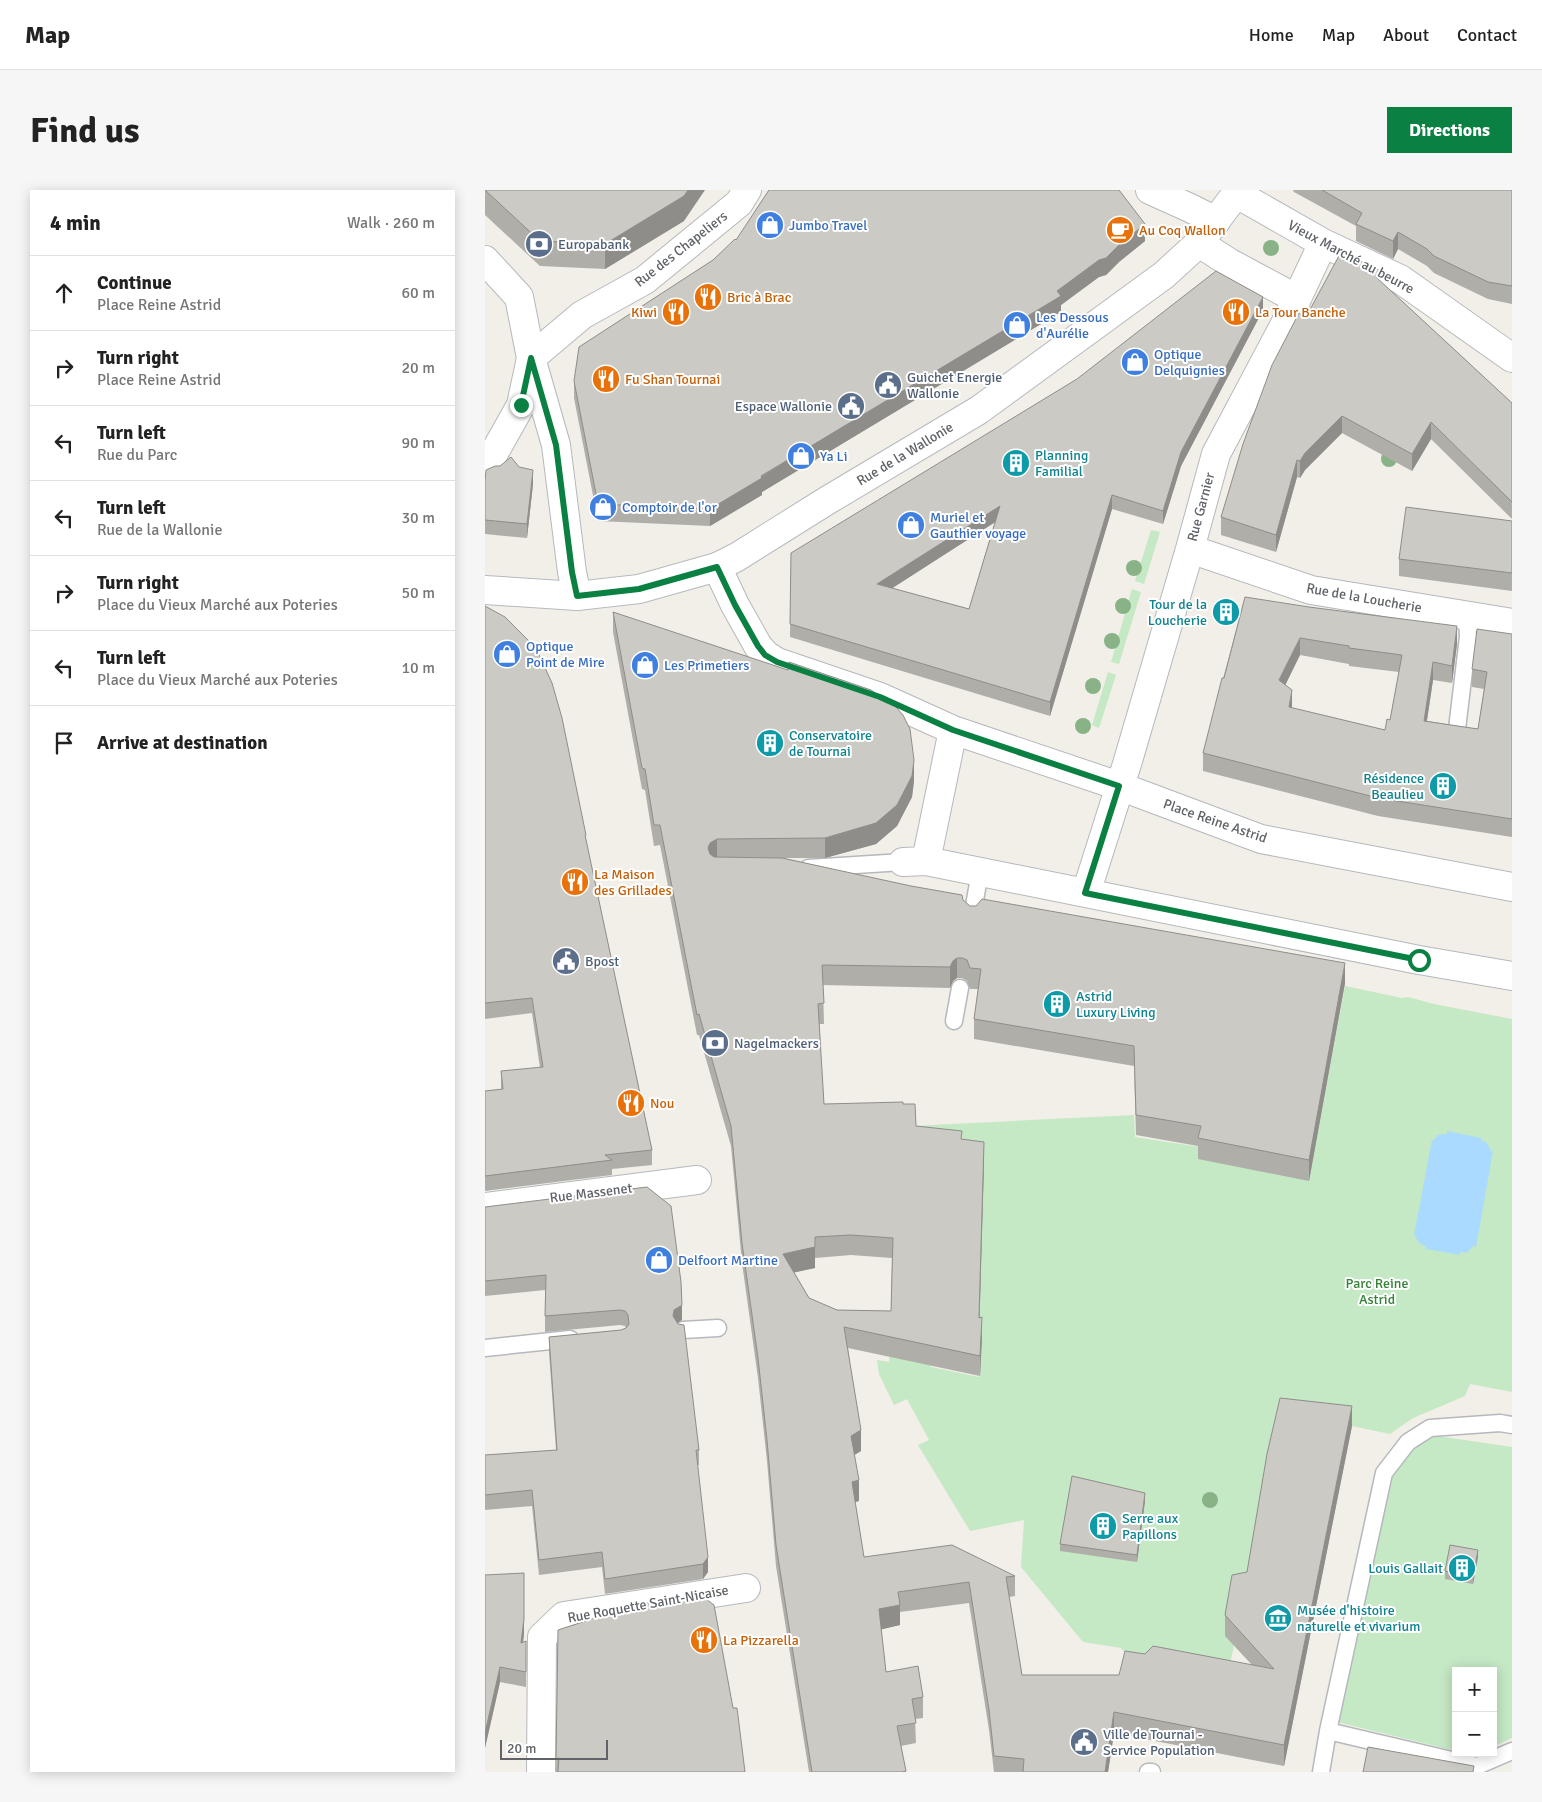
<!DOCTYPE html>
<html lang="en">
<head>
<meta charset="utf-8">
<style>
  :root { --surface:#fff; --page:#f6f6f6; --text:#222; --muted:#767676; --line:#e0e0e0; --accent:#0b8043 }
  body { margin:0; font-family:Signika,sans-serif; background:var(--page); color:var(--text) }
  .controls { position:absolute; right:15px; bottom:15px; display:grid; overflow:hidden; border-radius:0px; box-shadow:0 2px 12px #0003 }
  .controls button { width:45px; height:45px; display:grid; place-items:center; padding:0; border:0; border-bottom:1px solid var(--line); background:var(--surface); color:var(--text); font:25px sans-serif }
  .scale { position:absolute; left:15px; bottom:12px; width:108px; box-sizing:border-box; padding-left:5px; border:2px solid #5f6368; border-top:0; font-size:14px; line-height:18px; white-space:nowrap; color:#5f6368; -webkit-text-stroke:4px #fff; paint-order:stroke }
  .stop { position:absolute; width:15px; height:15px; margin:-11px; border:4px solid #0b8043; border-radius:50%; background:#fff }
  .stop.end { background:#0b8043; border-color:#fff; box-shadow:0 1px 5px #0008 }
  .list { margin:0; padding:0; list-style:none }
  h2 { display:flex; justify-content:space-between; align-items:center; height:65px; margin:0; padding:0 20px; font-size:21px }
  h2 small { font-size:16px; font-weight:400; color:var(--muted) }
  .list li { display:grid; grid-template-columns:32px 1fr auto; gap:15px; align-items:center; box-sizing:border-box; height:75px; padding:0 20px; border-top:1px solid var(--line) }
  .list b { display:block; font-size:19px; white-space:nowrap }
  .list p { margin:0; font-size:16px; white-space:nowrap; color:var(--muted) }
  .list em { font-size:16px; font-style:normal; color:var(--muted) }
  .icon { flex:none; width:28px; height:28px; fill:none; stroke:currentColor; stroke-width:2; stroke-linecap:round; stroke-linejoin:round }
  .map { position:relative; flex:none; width:1027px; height:1582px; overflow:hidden; border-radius:0px }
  header { display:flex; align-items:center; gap:30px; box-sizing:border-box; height:70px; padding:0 25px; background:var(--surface); border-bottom:1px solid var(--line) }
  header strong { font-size:24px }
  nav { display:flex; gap:28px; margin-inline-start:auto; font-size:18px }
  .intro { display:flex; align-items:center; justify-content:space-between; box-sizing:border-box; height:120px; padding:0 30px }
  h1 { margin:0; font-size:35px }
  .button { padding:12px 22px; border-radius:0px; background:var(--accent); color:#fff; font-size:18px; font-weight:700 }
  main { display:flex; gap:30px; padding:0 30px }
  aside { flex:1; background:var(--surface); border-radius:0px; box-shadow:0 2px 12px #0003 }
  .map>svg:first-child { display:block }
</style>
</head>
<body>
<header>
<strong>Map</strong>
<nav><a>Home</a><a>Map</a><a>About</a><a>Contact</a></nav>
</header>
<div class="intro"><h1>Find us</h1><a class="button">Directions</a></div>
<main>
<aside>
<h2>4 min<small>Walk · 260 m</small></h2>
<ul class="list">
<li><svg class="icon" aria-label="ahead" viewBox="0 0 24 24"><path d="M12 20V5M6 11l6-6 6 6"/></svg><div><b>Continue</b><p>Place Reine Astrid</p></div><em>60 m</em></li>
<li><svg class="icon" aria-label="right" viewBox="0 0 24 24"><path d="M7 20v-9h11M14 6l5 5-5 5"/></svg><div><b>Turn right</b><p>Place Reine Astrid</p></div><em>20 m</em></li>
<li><svg class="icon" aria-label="left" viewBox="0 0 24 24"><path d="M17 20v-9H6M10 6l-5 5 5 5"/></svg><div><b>Turn left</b><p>Rue du Parc</p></div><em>90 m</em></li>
<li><svg class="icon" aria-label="left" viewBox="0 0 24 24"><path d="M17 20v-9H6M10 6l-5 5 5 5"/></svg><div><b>Turn left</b><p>Rue de la Wallonie</p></div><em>30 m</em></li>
<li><svg class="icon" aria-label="right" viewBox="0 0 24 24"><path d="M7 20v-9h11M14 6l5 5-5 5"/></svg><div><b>Turn right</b><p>Place du Vieux Marché aux Poteries</p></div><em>50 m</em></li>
<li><svg class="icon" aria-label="left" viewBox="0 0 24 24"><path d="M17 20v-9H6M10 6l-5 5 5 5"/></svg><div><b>Turn left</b><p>Place du Vieux Marché aux Poteries</p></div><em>10 m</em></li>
<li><svg class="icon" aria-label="arrive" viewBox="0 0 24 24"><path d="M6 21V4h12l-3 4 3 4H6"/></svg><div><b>Arrive at destination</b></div></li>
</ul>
</aside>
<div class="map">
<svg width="1027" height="1582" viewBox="0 0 1027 1582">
  <rect width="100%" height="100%" fill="#f1efe8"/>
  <path fill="#c5e8c5" d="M666,340L675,342L659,394L650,391Z
    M647,399L656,402L634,474L626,472Z
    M623,482L631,485L614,538L607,535Z
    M860,796L917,808L923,807L949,814L1027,829V1202L985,1194L980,1206L928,1228L905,1244L867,1236L749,1455L740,1500L642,1465L636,1458L598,1452L536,1377L539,1330L485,1341L433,1255L444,1250L422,1209L409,1215L394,1184L392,1170L404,1172L405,1160L445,1173L446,1177L494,1187L497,1149L427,936L649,925L650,947L715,957L824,990Z
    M939,1244L1027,1257V1548L1008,1557V1481H971V1561L848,1531L905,1286Z"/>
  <path fill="#aadaff" d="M962,941L996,948V950L1002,953L1006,961H1008L991,1057L988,1056L982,1063L975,1062V1065L941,1059V1056C936,1055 931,1051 931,1046L929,1045L947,950H949L953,945L962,944Z"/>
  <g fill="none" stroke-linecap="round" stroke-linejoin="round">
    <defs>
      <path id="lane" d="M972,539L983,447L982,426
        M323,678L418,672
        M487,727L495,682
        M469,831L475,798
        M198,1140L233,1138
        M0,1158L85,1149
        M843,1541L992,1576L1027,1561
        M663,1582H667
        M836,1582L843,1541L899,1283L923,1252L945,1238L1015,1233L1027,1235"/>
      <path id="street" d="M665,0L705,18L731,31
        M752,4L838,53L915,89L1027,168
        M714,53L745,73L812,109
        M0,70L34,107L46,168L71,255L87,382L92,406
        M0,279L36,215L46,168L97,125L160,90L254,13L262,0
        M705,359L826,400L1027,433
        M232,377L250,415L273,456L281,465L292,472L395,507L468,540L634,596L776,649L1027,697
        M441,671L468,540
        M418,672L441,671L934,770L1027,786
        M601,703L642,574L705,359L731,264L801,132L838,53
        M0,1017L212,990
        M56,1582L57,1447L79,1426L261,1398"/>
      <path id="secondary" d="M0,400L92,406L154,399L232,377L252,367L343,310L494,220L679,85L714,53L754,0"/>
    </defs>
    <use href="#lane" stroke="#b5b8bc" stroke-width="19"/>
    <use href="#street" stroke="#b5b8bc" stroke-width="30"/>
    <use href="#secondary" stroke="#b6babf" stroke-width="30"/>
    <use href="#lane" stroke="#fff" stroke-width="16"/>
    <use href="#street" stroke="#fff" stroke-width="28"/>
    <use href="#secondary" stroke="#fff" stroke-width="28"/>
  </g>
  <g fill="#89b387">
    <circle cx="786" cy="58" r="8"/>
    <circle cx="904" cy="269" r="8"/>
    <circle cx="649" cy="378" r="8"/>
    <circle cx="638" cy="416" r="8"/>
    <circle cx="627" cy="451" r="8"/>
    <circle cx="608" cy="496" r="8"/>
    <circle cx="598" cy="536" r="8"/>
    <circle cx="725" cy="1310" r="8"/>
  </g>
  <path fill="#afaea9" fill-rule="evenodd" d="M0,0L199,31L120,79L55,76L0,25Z
    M808,0H1027V114L1003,109L949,83L942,76L913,59L908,69L871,51V36L809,2Z
    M251,50L660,51L634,72L621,85L614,87L576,115V122L277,302V305L225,336L113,331L89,208V191L228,70Z
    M894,90L1027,213V329L946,249L927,281L857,243L820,280L815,288L812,287L791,362L736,345V327L821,127Z
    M778,120L696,276L678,334L627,319L565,526L305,447L306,363ZM510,332L484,419L407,398Z
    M0,292L48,294L42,348L0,344Z
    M1027,331V401L914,386V369Z
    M760,407L972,454L967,493L948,490L942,531L993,539L999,499L987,497V479L1027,444V647L893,626L718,581V563ZM815,465L864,474V476L914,482L905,530L900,540L807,518L800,495Z
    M0,416L101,651L167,960V975L127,979V985L0,1001V901L16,899V881L55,878L47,823L0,829Z
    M128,422L429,591L427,607L412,636L391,654L340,668H299L478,710L485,716L860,793L824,991L713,969V956L651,945L649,876L489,849V829L493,799H485L482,791L477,788H472L468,791L465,798L338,795L339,834H334L339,914H418L431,936L476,949L499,972L494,1128L497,1148L495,1186L363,1158L376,1261L369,1265L374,1311L370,1312L379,1367L530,1386V1406L524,1407L537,1485H634L660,1464L767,1475L740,1446V1425L762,1382L867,1236L799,1576L629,1543L623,1582H509L504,1540L484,1413L415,1422V1435L396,1439L401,1482L438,1507V1528L430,1529L431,1553L416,1556L421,1582H324L291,1376L282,1271L273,1188L257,1073L246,956L214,845H212L175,655L169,656L160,600L157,599L128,442ZM366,1065L407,1068L406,1121L352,1120L324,1108L309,1082L330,1078V1068Z
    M0,1017L197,1130L193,1133L214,1260V1275H212L223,1382L218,1389L120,1404L117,1377L54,1385L47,1316L0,1320V1265L71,1260L64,1162V1147L136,1140L141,1138L140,1136L135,1135L60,1142V1100L0,1106Z
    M660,1311L652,1372L575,1361V1354Z
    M993,1367L988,1394L960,1389V1381Z
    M0,1385L39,1444L38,1452L41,1451V1497L15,1492L0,1558Z
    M124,1419L248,1518L260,1582H71L73,1440L124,1423Z"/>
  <path fill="#8f8d8a" d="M203,0H220L199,31L120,79V54Z
    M660,34V51L634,72L621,85L614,87L576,115V122L277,302V305L225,336V319L572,101L634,55Z
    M913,42V59L908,69V51Z
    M894,80V97L891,87Z
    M778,107V120L696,276L678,334V321L696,262Z
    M857,226V243L820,280L815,288V271L820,263Z
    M946,232V249L927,281V264Z
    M812,270V287L791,362V345Z
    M48,280V294L42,348V334Z
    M627,305V319L565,526V512Z
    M515,316V329L392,408V394Z
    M972,436V454L967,493V476Z
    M815,448V465L794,508V490Z
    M948,472V490L939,549V531Z
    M807,500V517L804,534V517Z
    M429,570V591L427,607L412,636L391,654L340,668V648Z
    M232,649V669L225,674L223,658L225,653Z
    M472,768V788L468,791L465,798V777L468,771Z
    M860,773V793L824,991V970Z
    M499,952V972L494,1149V1128Z
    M330,1057V1078L298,1085V1064Z
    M197,1115V1130L189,1135L188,1126L189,1120Z
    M497,1127V1148L495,1186V1166Z
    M867,1216V1236L799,1576V1555Z
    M376,1240V1261L366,1267V1246Z
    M374,1290V1311L367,1313V1292Z
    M660,1303V1311L652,1372V1365Z
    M993,1360V1367L988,1394V1387Z
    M223,1367V1382L218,1389V1374Z
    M39,1383V1444L36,1467V1453Z
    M415,1415V1435L394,1440V1419Z
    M15,1477V1492L0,1558V1543Z
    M629,1522V1543L623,1582H620Z"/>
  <path fill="#cccac5" stroke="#8f8d8a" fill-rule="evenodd" d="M0,0H203L199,6L120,54L55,51Z
    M284,0H634L660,34L634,55L621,68L614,70L572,101L576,106L276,286L277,288L225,319L113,314L89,191L94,157L228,70L250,49L251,50Z
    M837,0H1027V96L1003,92L949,66L942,59L913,42L908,51L871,34L877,23Z
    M856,62L894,80L891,87L1027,213V312L946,232L927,264L857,226L820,263L815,271L812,270L791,345L736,327L758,254L787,175L814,123L821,127Z
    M731,81L778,107L696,262L678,321L627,305L565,512L305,434L306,363L592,189ZM515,316L484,419L392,394Z
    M26,267L34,277L48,280L42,334L0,330V292L1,280L10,276H15Z
    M921,317L1027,331V383L914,369Z
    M760,407L824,417L972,436L967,476L948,472L939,531L993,539L1002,482L987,479L992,439L1027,444V629L893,608L718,563L737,488H739ZM815,448L864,456V458L917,465L905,530L902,529L900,540L804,517L807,500L794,490Z
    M0,416L20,427L51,458L67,493L77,528L101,645H100L167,960L120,965L127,970L0,986V901L18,899L16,881L58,877L47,808L0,813Z
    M128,422L303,480L304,472L386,500L411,517L418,525L425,539L429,570L427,586L412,615L391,633L340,648L232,649L225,653L223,658L225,664L229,667L297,668L426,696L477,705L478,710L485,716H491L497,709L860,773L824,970L713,948L716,936L651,925L649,856L489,829L496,779L485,778L482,770L477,768H472L468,771L465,777L337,775L339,813L333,814L339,914L418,912V914H430L431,936L477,941L476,949L499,952L494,1128L497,1127L495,1166L359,1137L376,1240L366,1246L374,1290L367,1292L379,1367L467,1355L530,1386L521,1387L537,1485H634L640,1461L660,1464L668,1456L789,1479L740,1425L747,1385L762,1382L782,1264L795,1208L867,1216L799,1555L629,1522L620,1582H538L539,1569L509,1566L504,1520L484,1392L413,1402L415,1415L394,1419L401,1482L433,1476L438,1507L427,1509L431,1533L412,1536L421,1581L417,1582H327L291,1355L282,1250L273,1168L257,1053L246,936L214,824L212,825L175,635H169L160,579L157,578ZM366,1045L408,1048L406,1121L352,1120L324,1108L298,1064L330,1057V1047Z
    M162,997L186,1016L196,1092L197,1115L189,1120L188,1126L193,1134L199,1135L214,1260H211L223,1367L218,1374L120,1389L117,1362L54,1370L47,1300L0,1305V1265L72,1260L64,1147L136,1140L141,1138L144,1134L143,1125L140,1121L135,1120L60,1126L61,1085L0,1091V1017Z
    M587,1286L660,1303L652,1365L575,1354Z
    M965,1355L993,1360L988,1387L960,1381Z
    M39,1383V1429L36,1453L41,1451V1482L15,1477L0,1543V1385Z
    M216,1405L229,1415L248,1518H252L260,1582H73L74,1568L71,1569L73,1440L125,1423L124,1419Z
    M883,1557L989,1576L988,1582H878Z"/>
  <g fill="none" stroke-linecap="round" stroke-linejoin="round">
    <path stroke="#0b8043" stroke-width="6" d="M36,215L46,168L71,255L87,382L92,406L154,399L232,377L250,415L273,456L280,465L292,472L395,507L468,540L634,596L600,703L934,770"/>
  </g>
  <defs>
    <symbol id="shop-disc" viewBox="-11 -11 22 22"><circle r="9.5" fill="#3f7fe0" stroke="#fff"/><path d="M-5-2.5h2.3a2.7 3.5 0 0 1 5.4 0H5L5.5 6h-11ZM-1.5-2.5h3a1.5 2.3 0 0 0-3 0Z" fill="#fff"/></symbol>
    <symbol id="cafe-disc" viewBox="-11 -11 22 22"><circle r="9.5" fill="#e8710a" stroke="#fff"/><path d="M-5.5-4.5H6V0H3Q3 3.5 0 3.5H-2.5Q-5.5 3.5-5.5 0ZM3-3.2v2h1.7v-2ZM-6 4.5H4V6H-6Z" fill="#fff"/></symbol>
    <symbol id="bank-disc" viewBox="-11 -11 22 22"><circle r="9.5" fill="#5c6f8a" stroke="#fff"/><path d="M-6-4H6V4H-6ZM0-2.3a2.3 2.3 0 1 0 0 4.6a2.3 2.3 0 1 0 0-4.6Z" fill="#fff"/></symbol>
    <symbol id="restaurant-disc" viewBox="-11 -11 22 22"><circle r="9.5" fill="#e8710a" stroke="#fff"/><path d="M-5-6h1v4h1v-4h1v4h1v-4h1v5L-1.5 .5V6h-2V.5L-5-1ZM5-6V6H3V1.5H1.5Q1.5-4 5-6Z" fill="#fff"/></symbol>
    <symbol id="civic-disc" viewBox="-11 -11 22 22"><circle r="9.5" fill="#5c6f8a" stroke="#fff"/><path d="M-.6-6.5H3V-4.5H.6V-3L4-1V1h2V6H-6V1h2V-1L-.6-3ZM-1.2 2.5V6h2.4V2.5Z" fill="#fff"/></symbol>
    <symbol id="building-disc" viewBox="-11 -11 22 22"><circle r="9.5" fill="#0f9aa8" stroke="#fff"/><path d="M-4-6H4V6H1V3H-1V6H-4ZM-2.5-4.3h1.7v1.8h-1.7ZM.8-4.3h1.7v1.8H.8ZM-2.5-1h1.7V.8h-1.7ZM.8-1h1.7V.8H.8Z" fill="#fff"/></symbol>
    <symbol id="museum-disc" viewBox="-11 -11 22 22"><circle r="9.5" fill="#0f9aa8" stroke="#fff"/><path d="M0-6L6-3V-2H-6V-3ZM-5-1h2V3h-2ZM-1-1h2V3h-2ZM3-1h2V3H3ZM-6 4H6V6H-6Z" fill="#fff"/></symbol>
  </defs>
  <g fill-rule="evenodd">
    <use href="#shop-disc" x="269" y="19" width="32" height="32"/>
    <use href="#cafe-disc" x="619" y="24" width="32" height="32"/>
    <use href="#bank-disc" x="38" y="38" width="32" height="32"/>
    <use href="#restaurant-disc" x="207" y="91" width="32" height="32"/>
    <use href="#restaurant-disc" x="175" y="106" width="32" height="32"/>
    <use href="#restaurant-disc" x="735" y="106" width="32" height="32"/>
    <use href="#shop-disc" x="516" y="119" width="32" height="32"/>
    <use href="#shop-disc" x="634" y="156" width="32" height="32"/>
    <use href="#restaurant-disc" x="105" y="173" width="32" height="32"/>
    <use href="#civic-disc" x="387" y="179" width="32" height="32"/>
    <use href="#civic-disc" x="350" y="200" width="32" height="32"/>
    <use href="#shop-disc" x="300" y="250" width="32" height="32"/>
    <use href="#building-disc" x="515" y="257" width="32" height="32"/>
    <use href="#shop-disc" x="102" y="301" width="32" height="32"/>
    <use href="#shop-disc" x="410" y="319" width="32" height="32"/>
    <use href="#building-disc" x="725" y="406" width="32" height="32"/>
    <use href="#shop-disc" x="6" y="448" width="32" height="32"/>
    <use href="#shop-disc" x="144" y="459" width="32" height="32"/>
    <use href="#building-disc" x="269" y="537" width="32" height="32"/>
    <use href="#building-disc" x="942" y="580" width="32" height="32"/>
    <use href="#restaurant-disc" x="74" y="676" width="32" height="32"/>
    <use href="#civic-disc" x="65" y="755" width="32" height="32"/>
    <use href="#building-disc" x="556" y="798" width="32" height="32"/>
    <use href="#bank-disc" x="214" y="837" width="32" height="32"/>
    <use href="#restaurant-disc" x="130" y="897" width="32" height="32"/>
    <use href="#shop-disc" x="158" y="1054" width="32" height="32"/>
    <use href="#building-disc" x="602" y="1320" width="32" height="32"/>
    <use href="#building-disc" x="961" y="1362" width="32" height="32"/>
    <use href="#museum-disc" x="777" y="1412" width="32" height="32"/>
    <use href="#restaurant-disc" x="203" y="1434" width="32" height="32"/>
    <use href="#civic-disc" x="583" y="1536" width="32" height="32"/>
  </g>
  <g text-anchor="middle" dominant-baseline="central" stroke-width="4" stroke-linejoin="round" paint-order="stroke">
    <g font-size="14" fill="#366cbe" stroke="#fff" text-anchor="start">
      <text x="304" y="35">Jumbo Travel</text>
      <text x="551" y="127">Les Dessous<tspan x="551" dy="16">d'Aurélie</tspan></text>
      <text x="669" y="164">Optique<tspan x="669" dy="16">Delquignies</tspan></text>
      <text x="335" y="266">Ya Li</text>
      <text x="137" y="317">Comptoir de l'or</text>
      <text x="445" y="327">Muriel et<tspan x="445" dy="16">Gauthier voyage</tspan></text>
      <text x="41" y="456">Optique<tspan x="41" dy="16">Point de Mire</tspan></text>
      <text x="179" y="475">Les Primetiers</text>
      <text x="193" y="1070">Delfoort Martine</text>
    </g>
    <g font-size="14" fill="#c56008" stroke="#fff" text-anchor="start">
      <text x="654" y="40">Au Coq Wallon</text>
      <text x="242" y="107">Bric à Brac</text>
      <text x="172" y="122" text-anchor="end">Kiwi</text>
      <text x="770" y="122">La Tour Banche</text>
      <text x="140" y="189">Fu Shan Tournai</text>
      <text x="109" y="684">La Maison<tspan x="109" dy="16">des Grillades</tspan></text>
      <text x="165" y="913">Nou</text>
      <text x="238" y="1450">La Pizzarella</text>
    </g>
    <g font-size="14" fill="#4e5e75" stroke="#fff" text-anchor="start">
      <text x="73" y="54">Europabank</text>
      <text x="422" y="187">Guichet Energie<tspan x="422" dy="16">Wallonie</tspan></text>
      <text x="347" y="216" text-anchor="end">Espace Wallonie</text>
      <text x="100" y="771">Bpost</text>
      <text x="249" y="853">Nagelmackers</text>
      <text x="618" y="1544">Ville de Tournai -<tspan x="618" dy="16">Service Population</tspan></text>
    </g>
    <g font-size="14" fill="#5f6368" stroke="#fff">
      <text transform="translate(196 59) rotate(-38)">Rue des Chapeliers</text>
      <text transform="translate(866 67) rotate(28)">Vieux Marché au beurre</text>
      <text transform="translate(420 264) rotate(-31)">Rue de la Wallonie</text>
      <text transform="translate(716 317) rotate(-75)">Rue Garnier</text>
      <text transform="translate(879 408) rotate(10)">Rue de la Loucherie</text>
      <text transform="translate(730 631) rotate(19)">Place Reine Astrid</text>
      <text transform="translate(106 1003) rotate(-7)">Rue Massenet</text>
      <text transform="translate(163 1414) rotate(-10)">Rue Roquette Saint-Nicaise</text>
    </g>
    <g font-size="14" fill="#0d838f" stroke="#fff" text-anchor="start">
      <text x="550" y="265">Planning<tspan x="550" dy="16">Familial</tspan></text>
      <text x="722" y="414" text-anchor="end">Tour de la<tspan x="722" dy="16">Loucherie</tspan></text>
      <text x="304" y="545">Conservatoire<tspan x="304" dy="16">de Tournai</tspan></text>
      <text x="939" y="588" text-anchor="end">Résidence<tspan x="939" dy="16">Beaulieu</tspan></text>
      <text x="591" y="806">Astrid<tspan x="591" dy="16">Luxury Living</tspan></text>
      <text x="637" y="1328">Serre aux<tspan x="637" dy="16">Papillons</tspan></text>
      <text x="958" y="1378" text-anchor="end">Louis Gallait</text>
      <text x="812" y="1420">Musée d'histoire<tspan x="812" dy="16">naturelle et vivarium</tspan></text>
    </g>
    <g font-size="14" fill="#348238" stroke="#fff">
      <text x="892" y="1093">Parc Reine<tspan x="892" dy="16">Astrid</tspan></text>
    </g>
  </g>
</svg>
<div class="controls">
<button>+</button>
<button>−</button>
</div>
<div class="scale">20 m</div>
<div class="stop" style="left:934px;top:770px"></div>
<div class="stop end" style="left:36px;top:215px"></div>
</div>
</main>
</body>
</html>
